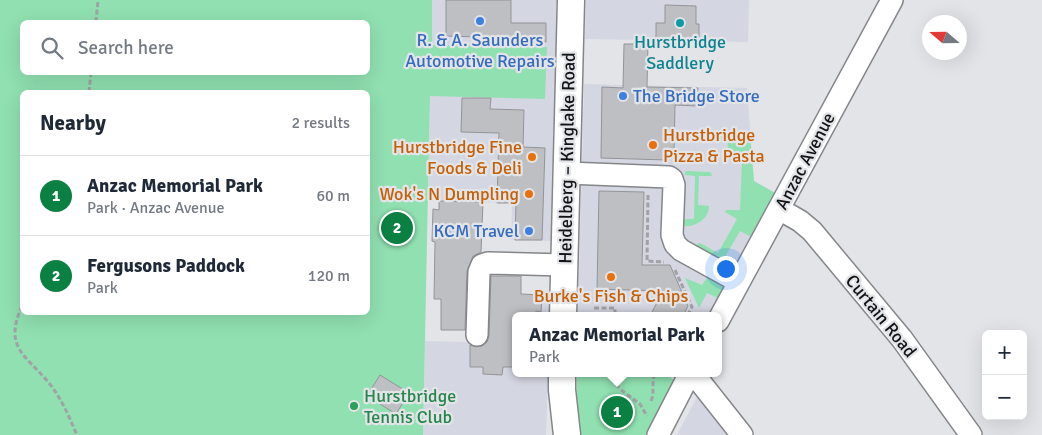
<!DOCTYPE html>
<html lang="en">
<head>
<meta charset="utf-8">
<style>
  :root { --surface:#fff; --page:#f2f2f3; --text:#1f2937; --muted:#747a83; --line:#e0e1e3; --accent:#0b8043 }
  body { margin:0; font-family:Signika,sans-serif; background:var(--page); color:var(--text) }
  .controls { position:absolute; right:15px; bottom:15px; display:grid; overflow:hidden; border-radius:8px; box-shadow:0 5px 20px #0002 }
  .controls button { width:45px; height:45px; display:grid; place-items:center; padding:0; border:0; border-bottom:1px solid var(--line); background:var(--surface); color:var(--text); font:25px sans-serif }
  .compass { position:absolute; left:922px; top:15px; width:45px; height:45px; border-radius:50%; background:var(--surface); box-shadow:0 5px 20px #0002; rotate:290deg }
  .you { position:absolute; left:725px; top:268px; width:18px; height:18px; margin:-12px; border:4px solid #fff; border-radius:50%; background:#1a73e8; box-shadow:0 0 0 8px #1a73e833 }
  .badge { display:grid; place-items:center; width:32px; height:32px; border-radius:50%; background:var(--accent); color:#fff; font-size:16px; font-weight:700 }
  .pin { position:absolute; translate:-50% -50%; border:2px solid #fff; box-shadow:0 1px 5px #0006 }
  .popup { position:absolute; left:512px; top:312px; width:210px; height:65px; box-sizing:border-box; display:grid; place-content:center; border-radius:8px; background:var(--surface); filter:drop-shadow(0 1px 4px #0005); font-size:16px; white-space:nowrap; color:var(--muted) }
  .popup b { font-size:19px; color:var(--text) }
  .popup::after { content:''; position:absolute; left:50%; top:100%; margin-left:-10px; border:10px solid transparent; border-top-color:var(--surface) }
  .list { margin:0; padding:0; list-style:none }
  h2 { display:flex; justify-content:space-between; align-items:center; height:65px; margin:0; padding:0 20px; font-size:21px }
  h2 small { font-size:16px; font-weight:400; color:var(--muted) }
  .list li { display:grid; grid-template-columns:32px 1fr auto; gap:15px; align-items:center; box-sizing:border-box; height:80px; padding:0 20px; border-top:1px solid var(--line) }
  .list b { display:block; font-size:19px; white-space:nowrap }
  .list p { margin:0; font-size:16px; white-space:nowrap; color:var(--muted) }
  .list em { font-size:16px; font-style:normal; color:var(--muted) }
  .icon { flex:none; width:28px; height:28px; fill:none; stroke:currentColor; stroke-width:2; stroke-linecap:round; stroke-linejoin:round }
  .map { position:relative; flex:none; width:1042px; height:435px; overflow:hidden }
  .search { position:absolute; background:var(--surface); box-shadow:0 5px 20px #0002; left:20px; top:20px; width:350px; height:55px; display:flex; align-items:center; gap:12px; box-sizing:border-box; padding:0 18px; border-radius:8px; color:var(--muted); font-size:19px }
  .panel { position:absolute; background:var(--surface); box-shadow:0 5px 20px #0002; left:20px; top:90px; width:350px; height:225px; border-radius:8px }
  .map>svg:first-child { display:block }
</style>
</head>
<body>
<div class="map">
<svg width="1042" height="435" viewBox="0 0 1042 435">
  <rect width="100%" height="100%" fill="#e3e4e8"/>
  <path fill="#d4d7e2" d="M432,0H557L551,241L511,240L512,203L428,201Z
    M586,0H749L748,42L585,39Z
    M584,84L747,88L754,181L777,194L711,316H578Z
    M511,294L550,295L549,316H516V373H548L546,435H423L425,341L509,343Z
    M699,393L735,435H677Z"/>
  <path fill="#90e0b1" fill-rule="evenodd" d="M0,0H432V45L547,47L545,99L430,96L423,435H0ZM22,22H368V72H22ZM22,92H368V312H22Z
    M683,132L750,134L754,181L777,194L753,238L740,231L725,257L739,265L736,269L695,246L699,243L702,244L718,253L737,219L725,212L726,210H740L742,160L727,159L728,141L682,139Z
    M687,171L709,172L711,173L712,176H699L698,205L709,206C710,219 692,230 680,225L683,219H694L695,176L685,175V172Z
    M708,276L725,285L726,288L720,299L707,293L699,308L685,278L702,285Z
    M577,373H664L674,380L646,435H576Z"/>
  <path fill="#bebfc3" stroke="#939498" d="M446,0H511V23H546V42H510V38L446,36Z
    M665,5L696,6V24H699V40L656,39V23H665Z
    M624,44H648L647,87L698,88L697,106L675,105L674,153L667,160L601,158L602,87L623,88Z
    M462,98H491L490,109L524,110L523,147L545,148L542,240H515L516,203H497L499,133L461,132Z
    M599,191L644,192L642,265H670L688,306L683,316H650L663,291L597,289Z
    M439,201L483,202L481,252L473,256L467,271L465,330H441V299H434L435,242L432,241L433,209L439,210Z
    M491,276H521V294L542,295L541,312L536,311L535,316H516V367H503L502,375L483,374V367H470V345L476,347L482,346L487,342L489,336Z
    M380,375L409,393L396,414L367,396Z"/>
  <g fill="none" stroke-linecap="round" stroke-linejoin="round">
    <defs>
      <path id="minor" d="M567,173L669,177L672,179L674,185L672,235L675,244L681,250L739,282
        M779,209L800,221L812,231L902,339L971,435
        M718,321L892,0
        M477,335L479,272L482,265L488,263L564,265
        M693,373L742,435
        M658,435L690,373"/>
      <path id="major" d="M563,316L571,0
        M562,373V390L567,435"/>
    </defs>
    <use href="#minor" stroke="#85868a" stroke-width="24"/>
    <use href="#major" stroke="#85868a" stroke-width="29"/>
    <path stroke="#a1a2a5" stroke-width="3" stroke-dasharray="5 2.5" stroke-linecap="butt" d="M96,22L98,0
      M89,92L91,72
      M648,195L647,261L664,262
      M675,270L692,307L687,316
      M22,306C3,348 26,355 49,383C62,399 69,417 77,435
      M594,308H615V316
      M606,373L620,389L640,404L647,416
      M651,401C655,392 651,383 655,373"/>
    <use href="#minor" stroke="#fff" stroke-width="21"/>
    <use href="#major" stroke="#fff" stroke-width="26"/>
  </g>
  <g fill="#3f7fe0" stroke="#e3e4e8" stroke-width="2">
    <circle cx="480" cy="21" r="5"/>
    <circle cx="623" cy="96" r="5"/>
    <circle cx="529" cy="231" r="5"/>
  </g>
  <circle fill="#0f9aa8" stroke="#e3e4e8" stroke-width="2" cx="680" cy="23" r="5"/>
  <g fill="#e8710a" stroke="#e3e4e8" stroke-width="2">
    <circle cx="653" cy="145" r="5"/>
    <circle cx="532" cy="157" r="5"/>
    <circle cx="529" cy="194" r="5"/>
    <circle cx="611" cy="277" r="5"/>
  </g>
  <circle fill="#2e9e5b" stroke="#e3e4e8" stroke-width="2" cx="354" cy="406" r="5"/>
  <g text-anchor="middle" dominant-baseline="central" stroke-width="4.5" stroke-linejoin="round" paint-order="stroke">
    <g font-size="18" fill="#366cbe" stroke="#e3e4e8">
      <text x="480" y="40">R. &amp; A. Saunders<tspan x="480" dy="21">Automotive Repairs</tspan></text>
      <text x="633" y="96" text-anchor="start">The Bridge Store</text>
      <text x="519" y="231" text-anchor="end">KCM Travel</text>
    </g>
    <g font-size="18" fill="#0d838f" stroke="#e3e4e8">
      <text x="680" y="42">Hurstbridge<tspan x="680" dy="21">Saddlery</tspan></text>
    </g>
    <g font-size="18" fill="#c56008" stroke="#e3e4e8" text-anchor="end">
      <text x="663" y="135" text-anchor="start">Hurstbridge<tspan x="663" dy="21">Pizza &amp; Pasta</tspan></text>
      <text x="522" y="147">Hurstbridge Fine<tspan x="522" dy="21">Foods &amp; Deli</tspan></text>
      <text x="519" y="194">Wok's N Dumpling</text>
      <text x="611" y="296" text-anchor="middle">Burke's Fish &amp; Chips</text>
    </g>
    <g font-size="18" fill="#121314" stroke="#e3e4e8">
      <text transform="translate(567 158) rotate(-89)">Heidelberg – Kinglake Road</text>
      <text transform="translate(805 161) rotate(-62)">Anzac Avenue</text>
      <text transform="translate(881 316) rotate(51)">Curtain Road</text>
    </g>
    <g font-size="18" fill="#27864d" stroke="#e3e4e8" text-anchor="start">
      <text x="364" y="396">Hurstbridge<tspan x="364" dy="21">Tennis Club</tspan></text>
    </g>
  </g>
</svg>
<div class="controls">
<button>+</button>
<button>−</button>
</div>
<svg class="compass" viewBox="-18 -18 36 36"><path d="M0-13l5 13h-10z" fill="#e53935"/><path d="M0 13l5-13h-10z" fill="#747a83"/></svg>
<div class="you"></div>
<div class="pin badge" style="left:617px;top:412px">1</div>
<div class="popup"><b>Anzac Memorial Park</b>Park</div>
<div class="pin badge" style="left:397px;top:228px">2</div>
<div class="search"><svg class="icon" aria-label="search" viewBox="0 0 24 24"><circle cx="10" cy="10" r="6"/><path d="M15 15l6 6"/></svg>Search here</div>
<section class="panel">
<h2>Nearby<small>2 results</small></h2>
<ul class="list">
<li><span class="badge">1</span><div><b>Anzac Memorial Park</b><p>Park · Anzac Avenue</p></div><em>60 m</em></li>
<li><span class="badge">2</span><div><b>Fergusons Paddock</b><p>Park</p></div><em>120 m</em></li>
</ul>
</section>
</div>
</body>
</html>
